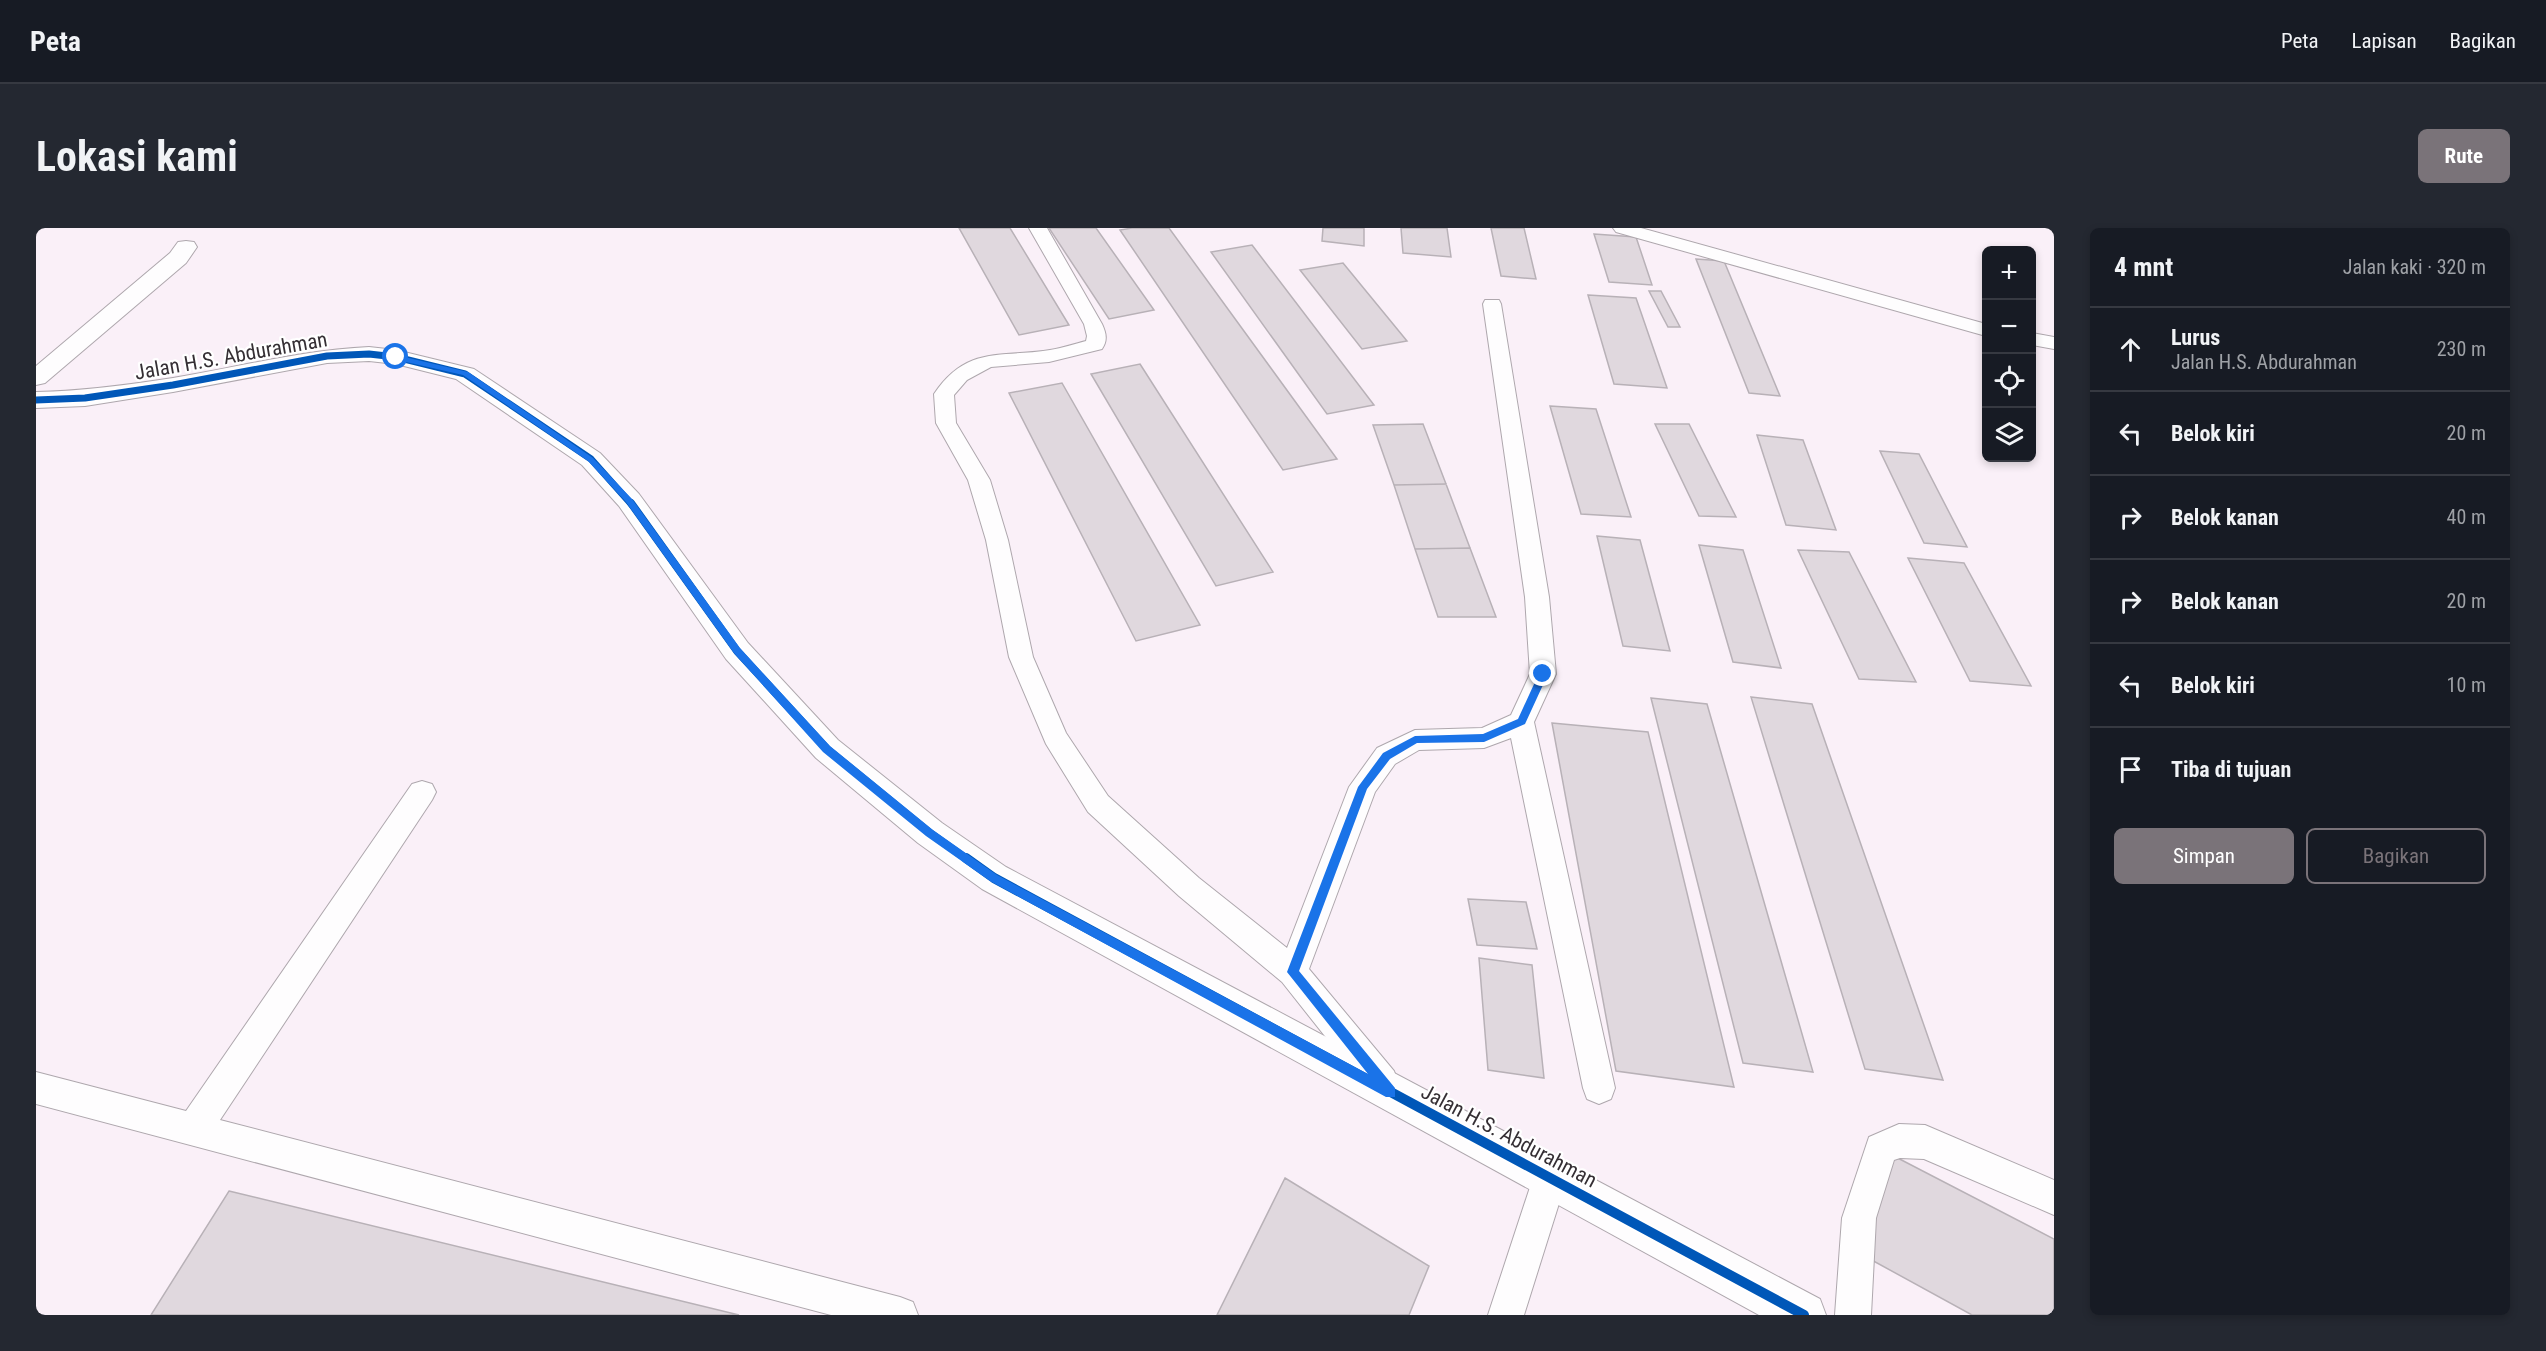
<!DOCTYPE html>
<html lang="id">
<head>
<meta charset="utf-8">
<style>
  :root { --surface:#171b24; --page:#242831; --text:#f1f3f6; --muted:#9ea1a6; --line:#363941; --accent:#7a7379 }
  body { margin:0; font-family:"Roboto Condensed",sans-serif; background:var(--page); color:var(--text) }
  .controls { position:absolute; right:18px; top:18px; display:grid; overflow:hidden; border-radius:9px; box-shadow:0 3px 9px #0003 }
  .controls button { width:54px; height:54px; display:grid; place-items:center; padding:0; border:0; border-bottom:2px solid var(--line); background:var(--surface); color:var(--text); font:30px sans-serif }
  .stop { position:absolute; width:18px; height:18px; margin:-14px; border:4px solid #1a73e8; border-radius:50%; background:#fff }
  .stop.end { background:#1a73e8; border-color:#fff; box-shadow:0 2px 6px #0008 }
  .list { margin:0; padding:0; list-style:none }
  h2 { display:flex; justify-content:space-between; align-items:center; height:78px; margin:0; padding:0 24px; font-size:26px }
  h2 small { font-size:20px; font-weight:400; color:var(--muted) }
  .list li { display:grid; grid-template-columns:39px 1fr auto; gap:18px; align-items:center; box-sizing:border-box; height:84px; padding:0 24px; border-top:2px solid var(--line) }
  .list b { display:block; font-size:22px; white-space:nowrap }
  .list p { margin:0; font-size:20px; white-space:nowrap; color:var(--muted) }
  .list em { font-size:20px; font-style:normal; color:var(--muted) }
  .actions { display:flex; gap:12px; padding:18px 24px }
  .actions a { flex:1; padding:14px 0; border:2px solid var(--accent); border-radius:9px; text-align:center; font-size:21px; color:var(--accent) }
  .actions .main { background:var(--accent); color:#fff }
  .icon { flex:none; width:33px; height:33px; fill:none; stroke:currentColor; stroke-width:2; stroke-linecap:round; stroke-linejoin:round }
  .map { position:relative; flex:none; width:2018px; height:1087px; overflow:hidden; border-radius:9px }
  header { display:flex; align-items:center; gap:36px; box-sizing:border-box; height:84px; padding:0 30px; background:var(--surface); border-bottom:2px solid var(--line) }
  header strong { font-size:28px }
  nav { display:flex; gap:33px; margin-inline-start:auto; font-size:21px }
  .intro { display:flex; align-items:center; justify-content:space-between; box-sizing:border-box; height:144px; padding:0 36px }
  h1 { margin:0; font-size:42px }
  .button { padding:15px 27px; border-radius:9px; background:var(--accent); color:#fff; font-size:21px; font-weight:700 }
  main { display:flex; gap:36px; padding:0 36px }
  aside { flex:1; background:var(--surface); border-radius:9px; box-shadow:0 3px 9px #0003 }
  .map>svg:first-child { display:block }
</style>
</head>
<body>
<header>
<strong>Peta</strong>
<nav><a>Peta</a><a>Lapisan</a><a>Bagikan</a></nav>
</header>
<div class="intro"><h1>Lokasi kami</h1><a class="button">Rute</a></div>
<main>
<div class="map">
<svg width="2018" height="1087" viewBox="0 0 2018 1087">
  <rect width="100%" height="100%" fill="#faf0f8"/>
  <path fill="#e0d8de" stroke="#b8b1b7" stroke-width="1.5" d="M923,0H974L1033,97L983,107Z
    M1013,0H1060L1118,82L1073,91Z
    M1096,0H1133L1301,231L1247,242L1084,2Z
    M1287,0H1328V18L1286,13Z
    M1365,0H1411L1415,29L1367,25Z
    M1455,0H1488L1500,51L1465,48Z
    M1558,6L1600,9L1616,57L1573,54Z
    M1216,17L1338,177L1291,186L1175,24Z
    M1660,31L1688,33L1744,168L1713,165Z
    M1307,35L1371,113L1326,121L1264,42Z
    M1613,63H1625L1644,99H1632Z
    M1552,67L1600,70L1631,160L1578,156Z
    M1104,136L1237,344L1180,358L1055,146Z
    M1026,155L1164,397L1100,413L973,165Z
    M1514,178L1560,181L1595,289L1545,286Z
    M1387,196L1410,256L1358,257L1337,197Z
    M1619,196H1653L1700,289L1663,288Z
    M1721,207L1767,212L1800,302L1750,297Z
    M1844,223L1883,226L1931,319L1888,315Z
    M1410,256L1434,320L1379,321L1358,257Z
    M1561,308L1604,312L1634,423L1587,418Z
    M1663,317L1707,322L1745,440L1697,434Z
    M1434,320L1460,389H1402L1379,321Z
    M1762,322L1813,324L1880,454L1823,451Z
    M1872,330L1928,335L1995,458L1934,453Z
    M1715,469L1776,476L1907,852L1829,841Z
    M1615,470L1671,476L1777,844L1707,835Z
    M1516,495L1612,504L1698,859L1580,843Z
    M1432,671L1490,674L1501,721L1441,717Z
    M1443,730L1496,737L1508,850L1452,842Z
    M1852,925L2018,1011V1087H1936L1832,1030Z
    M1249,950L1393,1038L1373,1087H1181Z
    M193,963L703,1087H115Z"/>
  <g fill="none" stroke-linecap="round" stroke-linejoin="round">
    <defs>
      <path id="service" d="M993,0H1011L1066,96C1070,105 1072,112 1066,121L1013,134L955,139L931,152L918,167L920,195L954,252L972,312L997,429L1030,505L1072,568L1163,650L1251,720L1313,559L1341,520L1379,502L1446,500L1475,487L1494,446L1489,369L1447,76L1449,72H1463L1465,76L1513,369L1520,446L1498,494L1579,860L1575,871L1563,876L1551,871L1547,860L1475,510L1448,520L1383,522L1359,536L1339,564L1273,741L1358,843L1362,854L1358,865L1346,870L1334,865L1246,754L1143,668L1052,584L1010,516L973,429L950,312L932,252L900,195L898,166C931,117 965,130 1014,122C1026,120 1038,116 1050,113L1051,108L1048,96Z
        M1577,0H1605L1950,96V108L1580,4Z
        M1996,105L2018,109V121L1996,117Z
        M386,553L396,556L400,564L396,572L184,892L864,1069L877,1074L882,1087H795L0,876V844L150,883L376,556Z
        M1863,896L1889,897L2018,952V987L1888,931L1864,930L1858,932L1840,990L1835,1087H1799L1806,990L1833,909Z
        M1514,933L1526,938L1531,950L1488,1087H1452L1497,950L1502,938Z"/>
      <path id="minor" d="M150,13L158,14L161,19L150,35L9,155L0,157V138L134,25L142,14Z
        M333,119L360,122L438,141L564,225L603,266L712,415L802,512L906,595L970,639L1784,1071L1790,1087H1723L946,661L882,615L780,530L690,431L583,278L546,237L420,151L360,136L333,133L291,135L137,164L49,178L0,180V164C46,163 92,157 137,150C203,139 267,122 333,119Z"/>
    </defs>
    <use href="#service" stroke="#aea7ad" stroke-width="2"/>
    <use href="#minor" stroke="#aea7ad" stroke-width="2"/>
    <use href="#service" fill="#fefdfe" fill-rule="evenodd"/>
    <use href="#minor" fill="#fefdfe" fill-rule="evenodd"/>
    <defs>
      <path id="cycleway-far2" d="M0,172L49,170L137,157L291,128L333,126L360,129L429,146L555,231L596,277"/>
      <path id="cycleway-far1" d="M595,275L701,423L791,521L894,605L932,632"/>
      <path id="cycleway" d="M930,630L958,650L1768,1087"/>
    </defs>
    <use href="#cycleway-far2" stroke="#fff" stroke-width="10"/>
    <use href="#cycleway-far1" stroke="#fff" stroke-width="12"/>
    <use href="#cycleway" stroke="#fff" stroke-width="14"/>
    <use href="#cycleway-far2" stroke="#0057b8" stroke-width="7"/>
    <use href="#cycleway-far1" stroke="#0057b8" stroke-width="8"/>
    <use href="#cycleway" stroke="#0057b8" stroke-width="10"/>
  </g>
  <path fill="#1a73e8" d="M360,127L432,144L557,230L596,271L704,420L794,518L897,602L961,647L1332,846L1251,744L1322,559L1347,525L1379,508L1447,506L1482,491L1504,443H1511L1512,446L1489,496L1448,514L1381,515L1354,531L1331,561L1263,743L1359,860V869H1350L954,653L890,608L787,524L698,425L590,274L552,233L427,147L357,131Z"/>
  <g text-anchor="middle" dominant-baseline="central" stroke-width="4.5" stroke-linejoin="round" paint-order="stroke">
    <g font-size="21" fill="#352f34" stroke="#fff">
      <text transform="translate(195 128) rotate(-10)">Jalan H.S. Abdurahman</text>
      <text transform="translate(1473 908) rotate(28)">Jalan H.S. Abdurahman</text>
    </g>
  </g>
</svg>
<div class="controls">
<button>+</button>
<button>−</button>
<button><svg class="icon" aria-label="locate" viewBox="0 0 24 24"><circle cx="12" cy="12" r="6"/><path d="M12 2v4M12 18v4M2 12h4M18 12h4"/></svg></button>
<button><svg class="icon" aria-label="layers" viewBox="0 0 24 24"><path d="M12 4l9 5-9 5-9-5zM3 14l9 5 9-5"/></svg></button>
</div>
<div class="stop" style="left:360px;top:129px"></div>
<div class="stop end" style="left:1507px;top:446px"></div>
</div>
<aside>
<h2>4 mnt<small>Jalan kaki · 320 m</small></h2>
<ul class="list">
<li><svg class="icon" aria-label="ahead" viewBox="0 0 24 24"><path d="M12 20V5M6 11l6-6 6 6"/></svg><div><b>Lurus</b><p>Jalan H.S. Abdurahman</p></div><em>230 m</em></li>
<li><svg class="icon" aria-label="left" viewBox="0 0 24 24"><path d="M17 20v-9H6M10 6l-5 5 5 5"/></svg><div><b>Belok kiri</b></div><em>20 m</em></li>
<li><svg class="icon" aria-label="right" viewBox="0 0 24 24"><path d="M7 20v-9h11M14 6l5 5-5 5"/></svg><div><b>Belok kanan</b></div><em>40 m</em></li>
<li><svg class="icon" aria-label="right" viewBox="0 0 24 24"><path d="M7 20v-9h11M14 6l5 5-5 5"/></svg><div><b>Belok kanan</b></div><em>20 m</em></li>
<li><svg class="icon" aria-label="left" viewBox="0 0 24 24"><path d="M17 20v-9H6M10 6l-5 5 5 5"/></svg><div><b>Belok kiri</b></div><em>10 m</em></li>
<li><svg class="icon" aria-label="arrive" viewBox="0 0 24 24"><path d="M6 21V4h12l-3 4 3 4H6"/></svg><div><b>Tiba di tujuan</b></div></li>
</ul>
<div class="actions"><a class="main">Simpan</a><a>Bagikan</a></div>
</aside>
</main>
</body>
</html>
